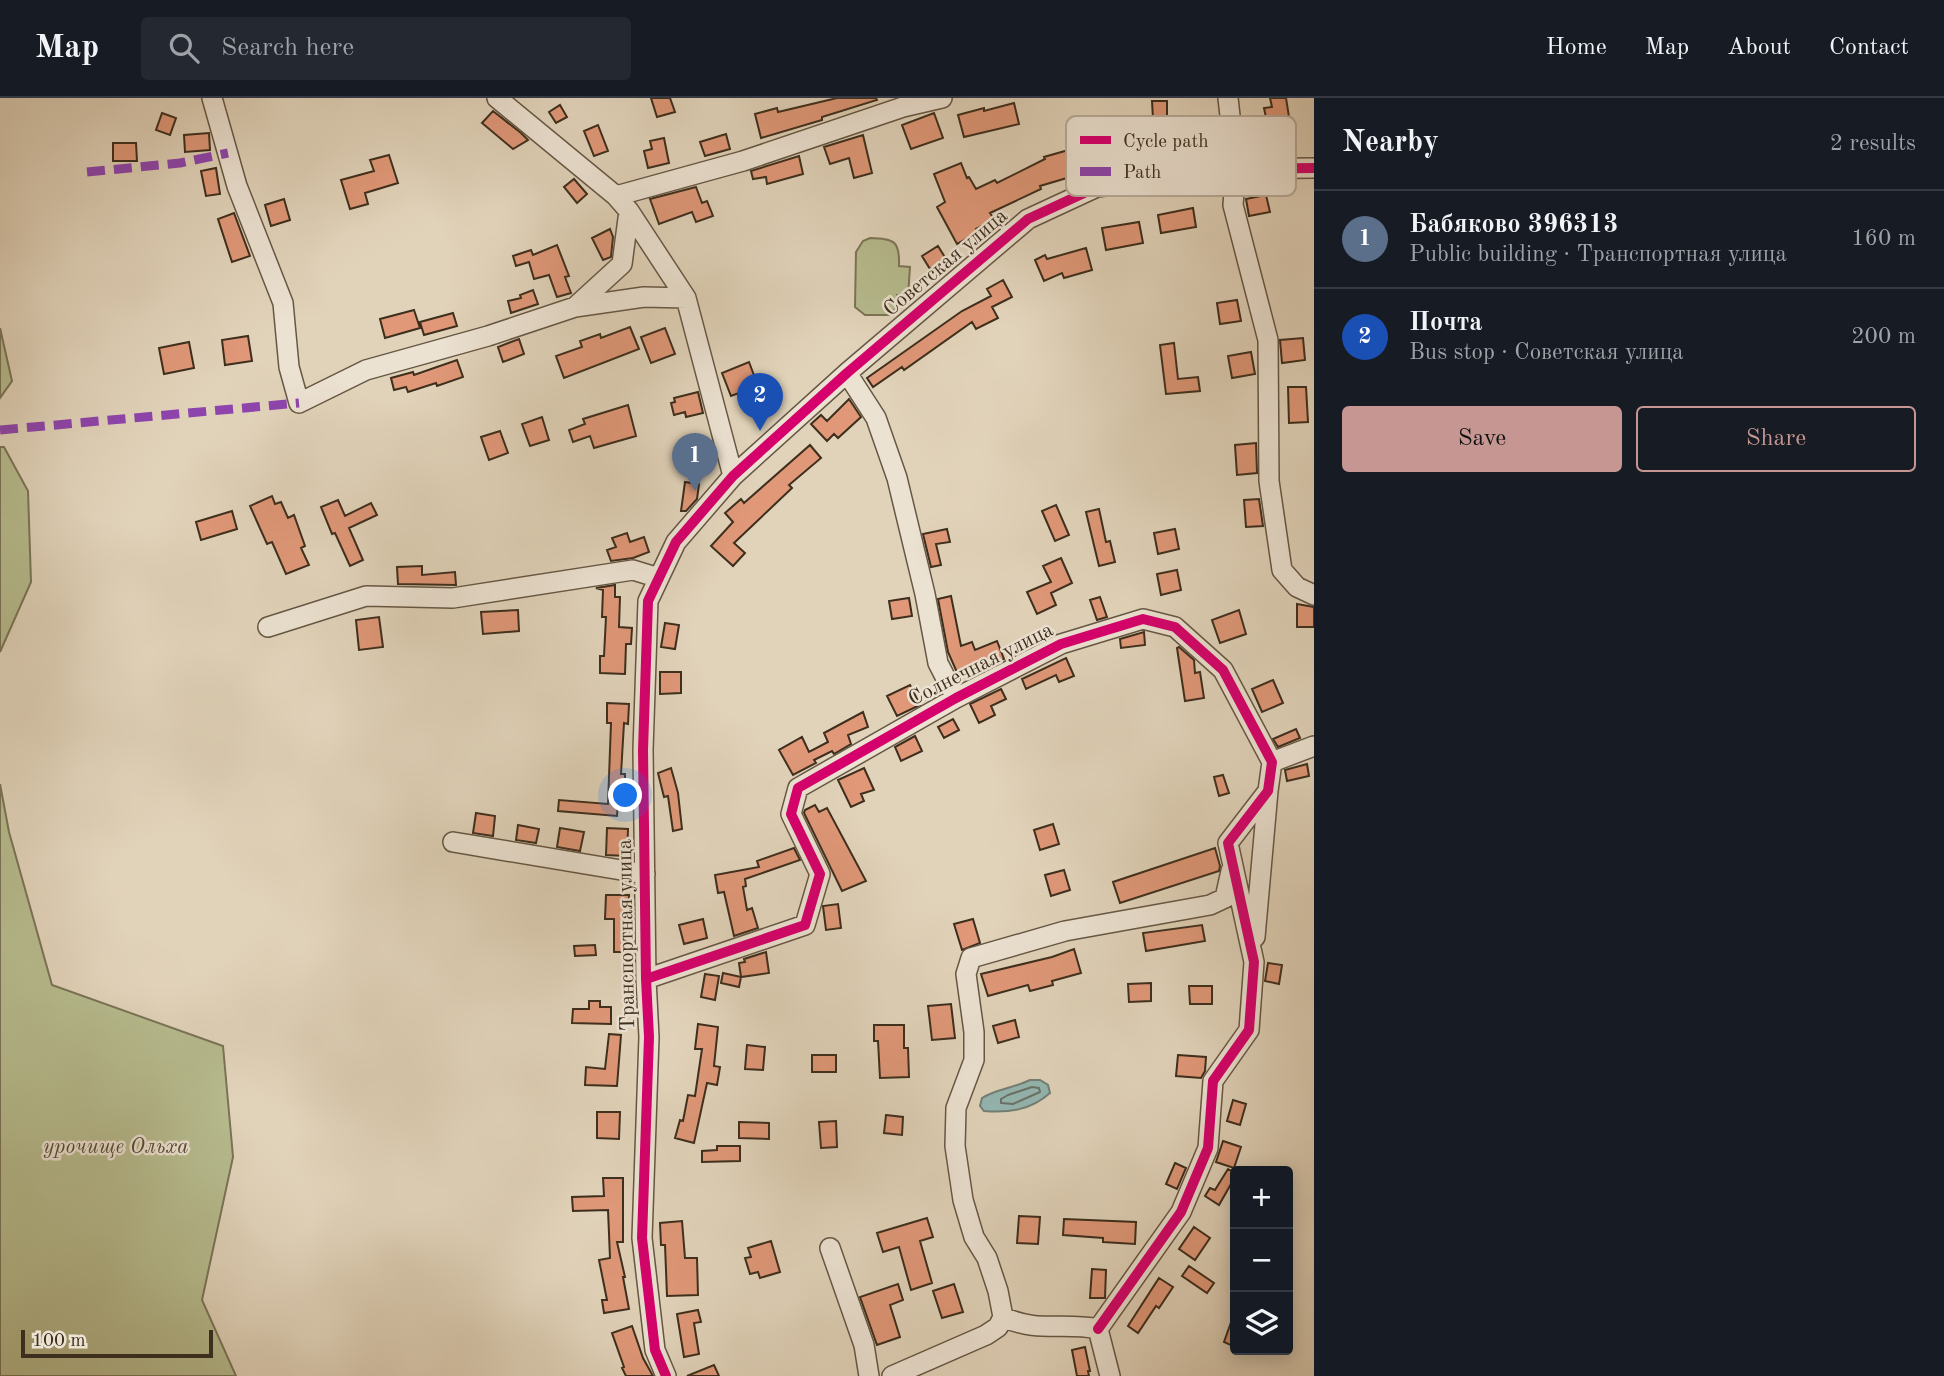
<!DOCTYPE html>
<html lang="en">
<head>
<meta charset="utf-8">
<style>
  :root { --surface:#171b24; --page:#242831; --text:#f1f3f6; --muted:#9ea1a6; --line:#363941; --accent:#c59692 }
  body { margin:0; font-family:"Old Standard TT",serif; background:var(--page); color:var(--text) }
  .controls { position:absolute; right:21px; bottom:21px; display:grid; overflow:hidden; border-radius:7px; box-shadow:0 4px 18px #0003 }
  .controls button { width:63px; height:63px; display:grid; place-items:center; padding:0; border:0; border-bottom:2px solid var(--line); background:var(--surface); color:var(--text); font:35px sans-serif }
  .scale { position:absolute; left:21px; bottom:18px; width:192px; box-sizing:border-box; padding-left:7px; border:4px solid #3d2e1d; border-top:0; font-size:19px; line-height:24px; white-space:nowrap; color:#3d2e1d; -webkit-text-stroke:5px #ece2d2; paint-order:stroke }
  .you { position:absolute; left:626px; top:698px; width:24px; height:24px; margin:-18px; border:5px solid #fff; border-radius:50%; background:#1a73e8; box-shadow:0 0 0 10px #1a73e833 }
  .badge { display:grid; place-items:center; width:46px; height:46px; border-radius:50%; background:var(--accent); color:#fff; font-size:23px; font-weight:700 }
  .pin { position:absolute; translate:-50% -58px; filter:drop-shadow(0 2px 4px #0008) }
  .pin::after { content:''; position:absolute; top:37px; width:24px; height:21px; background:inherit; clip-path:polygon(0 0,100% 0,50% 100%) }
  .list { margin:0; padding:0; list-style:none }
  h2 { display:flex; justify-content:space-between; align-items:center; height:91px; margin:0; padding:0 28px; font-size:30px }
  h2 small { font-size:23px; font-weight:400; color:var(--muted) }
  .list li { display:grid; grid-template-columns:46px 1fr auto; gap:21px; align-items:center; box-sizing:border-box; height:98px; padding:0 28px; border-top:2px solid var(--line) }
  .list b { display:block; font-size:26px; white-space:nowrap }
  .list p { margin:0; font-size:23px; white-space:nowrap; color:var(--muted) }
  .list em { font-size:23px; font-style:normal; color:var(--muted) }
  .actions { display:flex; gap:14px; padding:21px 28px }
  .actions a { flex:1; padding:16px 0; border:2px solid var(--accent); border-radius:7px; text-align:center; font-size:24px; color:var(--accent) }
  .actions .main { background:var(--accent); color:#111 }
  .icon { flex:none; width:38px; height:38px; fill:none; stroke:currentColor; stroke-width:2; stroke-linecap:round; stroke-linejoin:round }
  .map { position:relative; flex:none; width:1314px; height:1278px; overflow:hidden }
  header { display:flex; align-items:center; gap:42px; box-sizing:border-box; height:98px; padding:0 35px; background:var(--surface); border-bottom:2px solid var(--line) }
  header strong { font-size:33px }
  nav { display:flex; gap:38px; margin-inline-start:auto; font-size:24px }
  .search { width:490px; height:63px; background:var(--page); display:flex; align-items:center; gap:18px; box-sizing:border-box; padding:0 24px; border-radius:7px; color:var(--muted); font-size:26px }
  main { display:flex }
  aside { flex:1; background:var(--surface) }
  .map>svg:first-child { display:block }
</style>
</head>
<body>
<header>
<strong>Map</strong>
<div class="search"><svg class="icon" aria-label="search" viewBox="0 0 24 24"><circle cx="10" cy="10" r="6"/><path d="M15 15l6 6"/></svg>Search here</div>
<nav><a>Home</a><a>Map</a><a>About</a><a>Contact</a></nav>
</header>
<main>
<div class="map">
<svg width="1314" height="1278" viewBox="0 0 1314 1278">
  <rect width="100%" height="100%" fill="#e1d3ba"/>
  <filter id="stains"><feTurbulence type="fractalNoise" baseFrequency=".00286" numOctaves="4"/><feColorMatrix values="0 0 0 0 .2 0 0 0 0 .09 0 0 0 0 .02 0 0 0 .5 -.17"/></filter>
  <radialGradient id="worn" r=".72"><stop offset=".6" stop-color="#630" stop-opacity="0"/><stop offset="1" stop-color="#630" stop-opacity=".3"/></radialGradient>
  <path fill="#b6bb8e" stroke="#7a7456" stroke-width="2" d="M870,140C894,141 900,142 899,168L910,169L908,198L897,197V209L890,217H865L855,209L856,154L863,143Z
    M0,230L12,283L0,300Z
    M0,349H4L28,393L31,484L0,554Z
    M0,686L9,734L52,887L223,948L233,1059L202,1202L236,1278H0Z"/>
  <path fill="#94b7b2" stroke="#718076" stroke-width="2" d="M1030,982H1040L1048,987L1050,995C1031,1012 1009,1015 984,1013L980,1008L982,1000C996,991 1014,990 1030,982Z"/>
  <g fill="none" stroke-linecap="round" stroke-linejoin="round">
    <path stroke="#687268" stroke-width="2" d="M1032,989L1039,990L1040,994L1013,1006L1001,1005V1001L1008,997Z"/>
  </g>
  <path fill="#e09878" stroke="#3d2e1d" stroke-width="2" d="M651,0H670L675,14L657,19Z
    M837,0H876L877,2L822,19V22L761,40L755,16L777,10L778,14Z
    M1270,0H1286L1290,25L1268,29L1264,10L1272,9Z
    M1152,3H1167V21H1153Z
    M1014,5L1019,26L964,39L958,17L984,10V13Z
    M560,7L567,19L556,25L549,14Z
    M493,13L521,35L528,42L513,51L482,25Z
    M162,15L176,20L170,37L156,32Z
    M934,15L943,40L911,51L902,27Z
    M598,27L608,53L594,58L584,33Z
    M209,35L210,52L185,54L184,37Z
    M726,36L730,51L705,58L700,44Z
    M863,37L872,75L854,80L849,60L830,66L824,49Z
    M664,40L669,65L648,70L644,53L652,51L650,43Z
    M113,45H136L137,63H113Z
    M1079,49L1087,74L1040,88L1041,91L990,115L994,121L976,131L978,135L957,146L937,109L945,104L934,76L961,65L967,80L969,79L976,91L995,82L997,85L1045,61L1044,59Z
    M389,57L398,85L365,95L368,106L350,111L341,82L374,73L370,62Z
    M799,58L803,76L767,86L766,79L753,81L751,73Z
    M216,70L220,96L206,98L201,73Z
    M574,81L587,96L577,105L564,89Z
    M696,89L702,105L707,103L713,118L696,124L692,114L659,126L650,101Z
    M1266,97L1270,114L1249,118L1246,101Z
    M284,101L290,122L271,128L265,107Z
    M1193,110L1196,129L1161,135L1158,117Z
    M234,115L250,158L232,164L218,121Z
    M1139,124L1143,145L1106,152L1102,130Z
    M610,131L613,139L611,159L603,162L592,140Z
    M557,147L569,178L565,179L571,195L557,199L549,177L534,181L529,164L516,168L513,158L531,152L533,157Z
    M938,148L946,161L930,171L922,158Z
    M1086,150L1092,172L1064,180L1062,175L1044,183L1035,162L1045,157L1047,161Z
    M1003,182L1012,199L992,209L998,220L976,231L972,224L904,272L902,269L873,289L867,280L962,213L991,198L987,191Z
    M533,192L538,206L511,215L508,203L521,200L520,197Z
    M1237,202L1241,223L1220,226L1217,205Z
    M414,212L420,230L385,240L380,221Z
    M453,215L457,228L424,237L420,224Z
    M630,229L639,251L564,280L556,258L582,249L580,243L600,236L601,240Z
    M665,230L675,256L651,265L641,239Z
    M248,238L252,263L225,267L222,242Z
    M1303,240L1305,262L1282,265L1280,242Z
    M519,241L524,256L503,264L498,249Z
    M189,244L194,270L164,276L159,250Z
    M1174,245L1178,281L1198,279L1200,293L1166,296L1160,247Z
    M1251,254L1255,276L1232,280L1228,258Z
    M457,262L463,279L437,288L436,285L408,294L406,289L394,292L391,280L413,274L414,277Z
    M749,264L758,288L731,298L722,275Z
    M1288,289H1306L1308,324L1289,325Z
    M698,294L703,315L686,319L685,314L674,317L671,305L675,304L674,300Z
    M849,301L861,319L838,340L834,336L827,343L811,326L821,317L827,323Z
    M628,307L636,338L594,350L590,338L573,344L569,332L585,326L583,321Z
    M542,319L549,342L530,348L522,326Z
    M500,333L508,355L489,362L481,339Z
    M699,338L705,360L691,363L686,341Z
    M1256,345L1257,375L1237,377L1235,347Z
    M810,347L821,360L789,387L792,390L734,445L745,455L733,468L711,448L733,424L725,415L741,401L744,405Z
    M685,384L699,386L697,401L686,413H681Z
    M272,398L275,406L281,404L288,420L294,417L305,448L301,450L309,467L286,476L272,444L267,446L250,408Z
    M1259,401L1263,428L1246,429L1244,402Z
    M338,402L345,418L371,405L377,417L349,430L363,462L350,468L335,435L332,436L321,409Z
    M1056,407L1069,437L1055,443L1042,413Z
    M1099,411L1106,444L1110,443L1115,464L1099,468L1086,414Z
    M232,413L237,431L201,442L196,424Z
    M947,431L950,444L936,446L941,467L931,469L923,436Z
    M1175,431L1179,451L1158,456L1154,435Z
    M627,435L630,444L644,439L649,454L633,460L611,463L607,452L616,449L612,440Z
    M1061,460L1072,485L1051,495L1056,507L1037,516L1027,494L1051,484L1043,468Z
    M422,468V477L455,474L456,487L398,486L397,469Z
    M1177,472L1181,492L1161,497L1157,476Z
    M615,487V499H620L619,529L632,530L631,546H626L625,576L600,575V558H604L606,519H602L603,492L596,490Z
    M951,498L961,548L972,544L975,552L997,543L1004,561L959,579L948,554L938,501Z
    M1100,499L1107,519L1097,522L1090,502Z
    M909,500L912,518L892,521L889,503Z
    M1297,506L1314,509V529H1297Z
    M518,512L519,533L483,536L481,514Z
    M1239,512L1246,536L1220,545L1212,522Z
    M379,519L383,549L359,552L356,522Z
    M665,525L679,527L675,551L661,549Z
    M1144,534L1145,547L1121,550L1120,541Z
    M1179,549L1194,562L1195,575L1200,574L1204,600L1185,603L1177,550Z
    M1066,560L1074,578L1059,584L1056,577L1026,591L1022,581Z
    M660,574H681V595L660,596Z
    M1273,582L1283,605L1262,614L1252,591Z
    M910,587L920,607L897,618L887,598Z
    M1001,591L1006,601L991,608L995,617L979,625L970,606Z
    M607,605L629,606L628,626L624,625L621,676H625V704H618L617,718L558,713L559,702L608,706L611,625H607Z
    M863,614L868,629L848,637L851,646L834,656L832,653L814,662L816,665L793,677L779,652L802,639L809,654L828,644L824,635Z
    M953,621L959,632L944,640L938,629Z
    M1296,631L1300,640L1278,649L1273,641Z
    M915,638L922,653L901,663L895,649Z
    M1307,666L1309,678L1287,683L1285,672Z
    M671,670L678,695L682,731L673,733L668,698L664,699L658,675Z
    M864,670L874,692L861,696L864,703L851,709L838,682Z
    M1223,677L1229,695L1219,698L1214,679Z
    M815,707L819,714L827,710L866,783L842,793L804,715L805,712Z
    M476,715L495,718L493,738L473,735Z
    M1053,726L1059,746L1040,752L1034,732Z
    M518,727L539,731L536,745L516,742Z
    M560,730L584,734L580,753L557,749Z
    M607,730L628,731L627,758L606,757Z
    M794,750L800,762L745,781L746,788L743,789L747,812L752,810L758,830L734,838L724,794L718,795L715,777L759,769L757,763Z
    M1215,750L1220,768L1219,773L1120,805L1113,784Z
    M1064,772L1070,792L1051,798L1045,777Z
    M606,797H629L628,854H614V821H605Z
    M838,806L841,830L826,832L823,808Z
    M703,821L707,840L684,846L679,827Z
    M973,821L980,845L962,852L954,826Z
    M1202,827L1205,843L1146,853L1143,835Z
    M595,847L596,857L575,858L574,848Z
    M1074,851L1081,875L1052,883L1053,887L1030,893L1028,887L988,898L981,876L1052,859Z
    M766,854L769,875L741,879L739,865L745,864L744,861Z
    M1268,865L1282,867L1279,886L1265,883Z
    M723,875L741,879L739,889L721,885Z
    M705,876L719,878L715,902L701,899Z
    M1151,885V903L1129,904L1128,886Z
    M1189,888H1212V906H1190Z
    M589,903H600V909H611V926L572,925L573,911H589Z
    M951,906L955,940L932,942L928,908Z
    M1015,922L1019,939L998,945L993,928Z
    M698,926L718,929L714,968L720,969L717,987L707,985L694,1045L675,1040L680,1022L683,1023L688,997L695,998L702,951H695Z
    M874,927H904V950H908L909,979L880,980L878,943H874Z
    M609,936L621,937L617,988L585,987L586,969L605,971Z
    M747,947L765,949L763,972L745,971Z
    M812,957H836V974H812Z
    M1178,957L1206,959L1205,973L1201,980L1176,978Z
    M1233,1002L1246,1006L1240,1027L1227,1023Z
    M597,1014H620L619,1041L597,1040Z
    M886,1017L903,1019L902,1037L884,1035Z
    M836,1023L837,1049L821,1050L819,1024Z
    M739,1024L769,1025V1041L739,1040Z
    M1223,1043L1241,1049L1234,1070L1216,1064Z
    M717,1048H740V1063L702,1064V1053L717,1052Z
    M1175,1065L1186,1070L1177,1091L1166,1086Z
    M1228,1071L1235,1075V1079L1219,1107L1205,1098L1210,1090L1215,1092Z
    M603,1080H623V1144H617L625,1179H623L629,1211L604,1215L602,1202H607L599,1162L610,1160L608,1112L573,1113L572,1099L604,1098Z
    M1019,1118L1040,1119L1038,1146L1017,1145Z
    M927,1120L933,1139L920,1143L932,1185L911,1192L899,1149L883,1154L877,1135Z
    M1064,1121L1136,1124L1135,1146L1103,1144V1140L1063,1137Z
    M682,1123L685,1160H697L698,1197L667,1198L665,1147H661L660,1125Z
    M1194,1129L1210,1140L1195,1162L1179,1151Z
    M771,1143L780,1174L760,1180L758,1174L750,1176L745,1160L751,1159L748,1150Z
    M1189,1168L1214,1185L1207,1195L1182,1178Z
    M1092,1171L1106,1172L1105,1200H1090Z
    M1159,1180L1173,1189L1159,1210L1156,1208L1138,1235L1128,1228Z
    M898,1186L903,1202L890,1207L900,1239L877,1247L860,1199Z
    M954,1186L963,1214L942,1220L933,1193Z
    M698,1212L701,1224L694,1225L699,1256L684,1259L677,1216Z
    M1234,1216H1235V1249L1224,1244Z
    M632,1228L643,1260L653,1278H626L622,1270L624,1269L612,1235Z
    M1085,1249L1090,1273H1088L1089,1278H1077L1072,1252Z
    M714,1267L719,1278H687Z"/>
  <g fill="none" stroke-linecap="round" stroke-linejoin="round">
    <defs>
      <path id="minor" d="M212,0L237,88L283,205L289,269L299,305L366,272L488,238L575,209L644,199L686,200
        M497,0L616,98L629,113L686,200L733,378
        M1228,0L1236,71L1233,107L1268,242L1269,383L1282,472L1297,489L1314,497
        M616,98L743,63L903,9L942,0
        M575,209L622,166L629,113
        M847,275L876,320L897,380L925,496L938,565L956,600
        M268,529L366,498L453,500L633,472L659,480
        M1272,664L1314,648
        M453,744L645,776
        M1255,839L1268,693
        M646,881L805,827L820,776L791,716L798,690L956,600L1061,546L1143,521L1175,529L1223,572L1272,664L1268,693L1228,745L1254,864L1249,932L1213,983L1208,1050L1181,1114L1098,1231
        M830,1150L864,1247L869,1278
        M1003,1219C1038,1235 1063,1224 1098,1231
        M1098,1231L1110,1278
        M666,1278L655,1252L642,1140L649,939L646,881L643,652L648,503L676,444L733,378L847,275L1028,121L1097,89L1236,71L1314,70
        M892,1278L986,1237L998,1229L1003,1219L998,1193L987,1160L974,1139L963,1102L955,1048L956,1010L974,962V934L966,876L971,860L1065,833L1210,807L1225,800L1231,773"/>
    </defs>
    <use href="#minor" stroke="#665744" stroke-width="22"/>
    <use href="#minor" stroke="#ece2d2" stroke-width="19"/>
    <path stroke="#8e44ad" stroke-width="9" stroke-dasharray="18 9" stroke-linecap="butt" d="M87,74L180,65L228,55
      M0,332L299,305"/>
    <defs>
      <path id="cycleway" d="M646,881L805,827L820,776L791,716L798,690L956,600L1061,546L1143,521L1175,529L1223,572L1272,664L1268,693L1228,745L1254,864L1249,932L1213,983L1208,1050L1181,1114L1098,1231
        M666,1278L655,1252L642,1140L649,939L646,881L643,652L648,503L676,444L733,378L847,275L1028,121L1097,89L1236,71L1314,70"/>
    </defs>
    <use href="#cycleway" stroke="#ece2d2" stroke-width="15"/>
    <use href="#cycleway" stroke="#d6006c" stroke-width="10"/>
  </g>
  <g text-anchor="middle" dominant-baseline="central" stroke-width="5" stroke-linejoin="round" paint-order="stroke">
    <g font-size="21" fill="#3d2e1d" stroke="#ece2d2">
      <text transform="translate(946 165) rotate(-40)">Советская улица</text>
      <text transform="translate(981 567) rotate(-27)">Солнечная улица</text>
      <text transform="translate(627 837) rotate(-91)">Транспортная улица</text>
    </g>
    <g font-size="21" font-style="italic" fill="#554a34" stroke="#ece2d2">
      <text x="116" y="1049">урочище Ольха</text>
    </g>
  </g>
  <rect x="1066" y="18" width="230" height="80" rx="10" fill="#ece2d2" stroke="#b8ac9c" stroke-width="2"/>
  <rect x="1080" y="38" width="31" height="8" fill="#d6006c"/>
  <rect x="1080" y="69" width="31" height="9" fill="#8e44ad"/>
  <g font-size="19" fill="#3d2e1d">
    <text x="1123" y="49">Cycle path</text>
    <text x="1123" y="80">Path</text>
  </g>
  <rect width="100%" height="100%" filter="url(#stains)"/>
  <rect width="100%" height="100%" fill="url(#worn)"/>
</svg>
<div class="controls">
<button>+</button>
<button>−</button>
<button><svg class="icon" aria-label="layers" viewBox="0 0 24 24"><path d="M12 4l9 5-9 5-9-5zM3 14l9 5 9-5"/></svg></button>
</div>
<div class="scale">100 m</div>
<div class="you"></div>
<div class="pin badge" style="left:695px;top:393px;background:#5c6f8a">1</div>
<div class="pin badge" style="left:760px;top:333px;background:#1a4fb4">2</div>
</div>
<aside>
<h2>Nearby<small>2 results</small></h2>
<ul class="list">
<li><span class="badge" style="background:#5c6f8a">1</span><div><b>Бабяково 396313</b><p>Public building · Транспортная улица</p></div><em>160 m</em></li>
<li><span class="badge" style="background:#1a4fb4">2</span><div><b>Почта</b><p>Bus stop · Советская улица</p></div><em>200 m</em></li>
</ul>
<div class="actions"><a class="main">Save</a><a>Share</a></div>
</aside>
</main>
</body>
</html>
